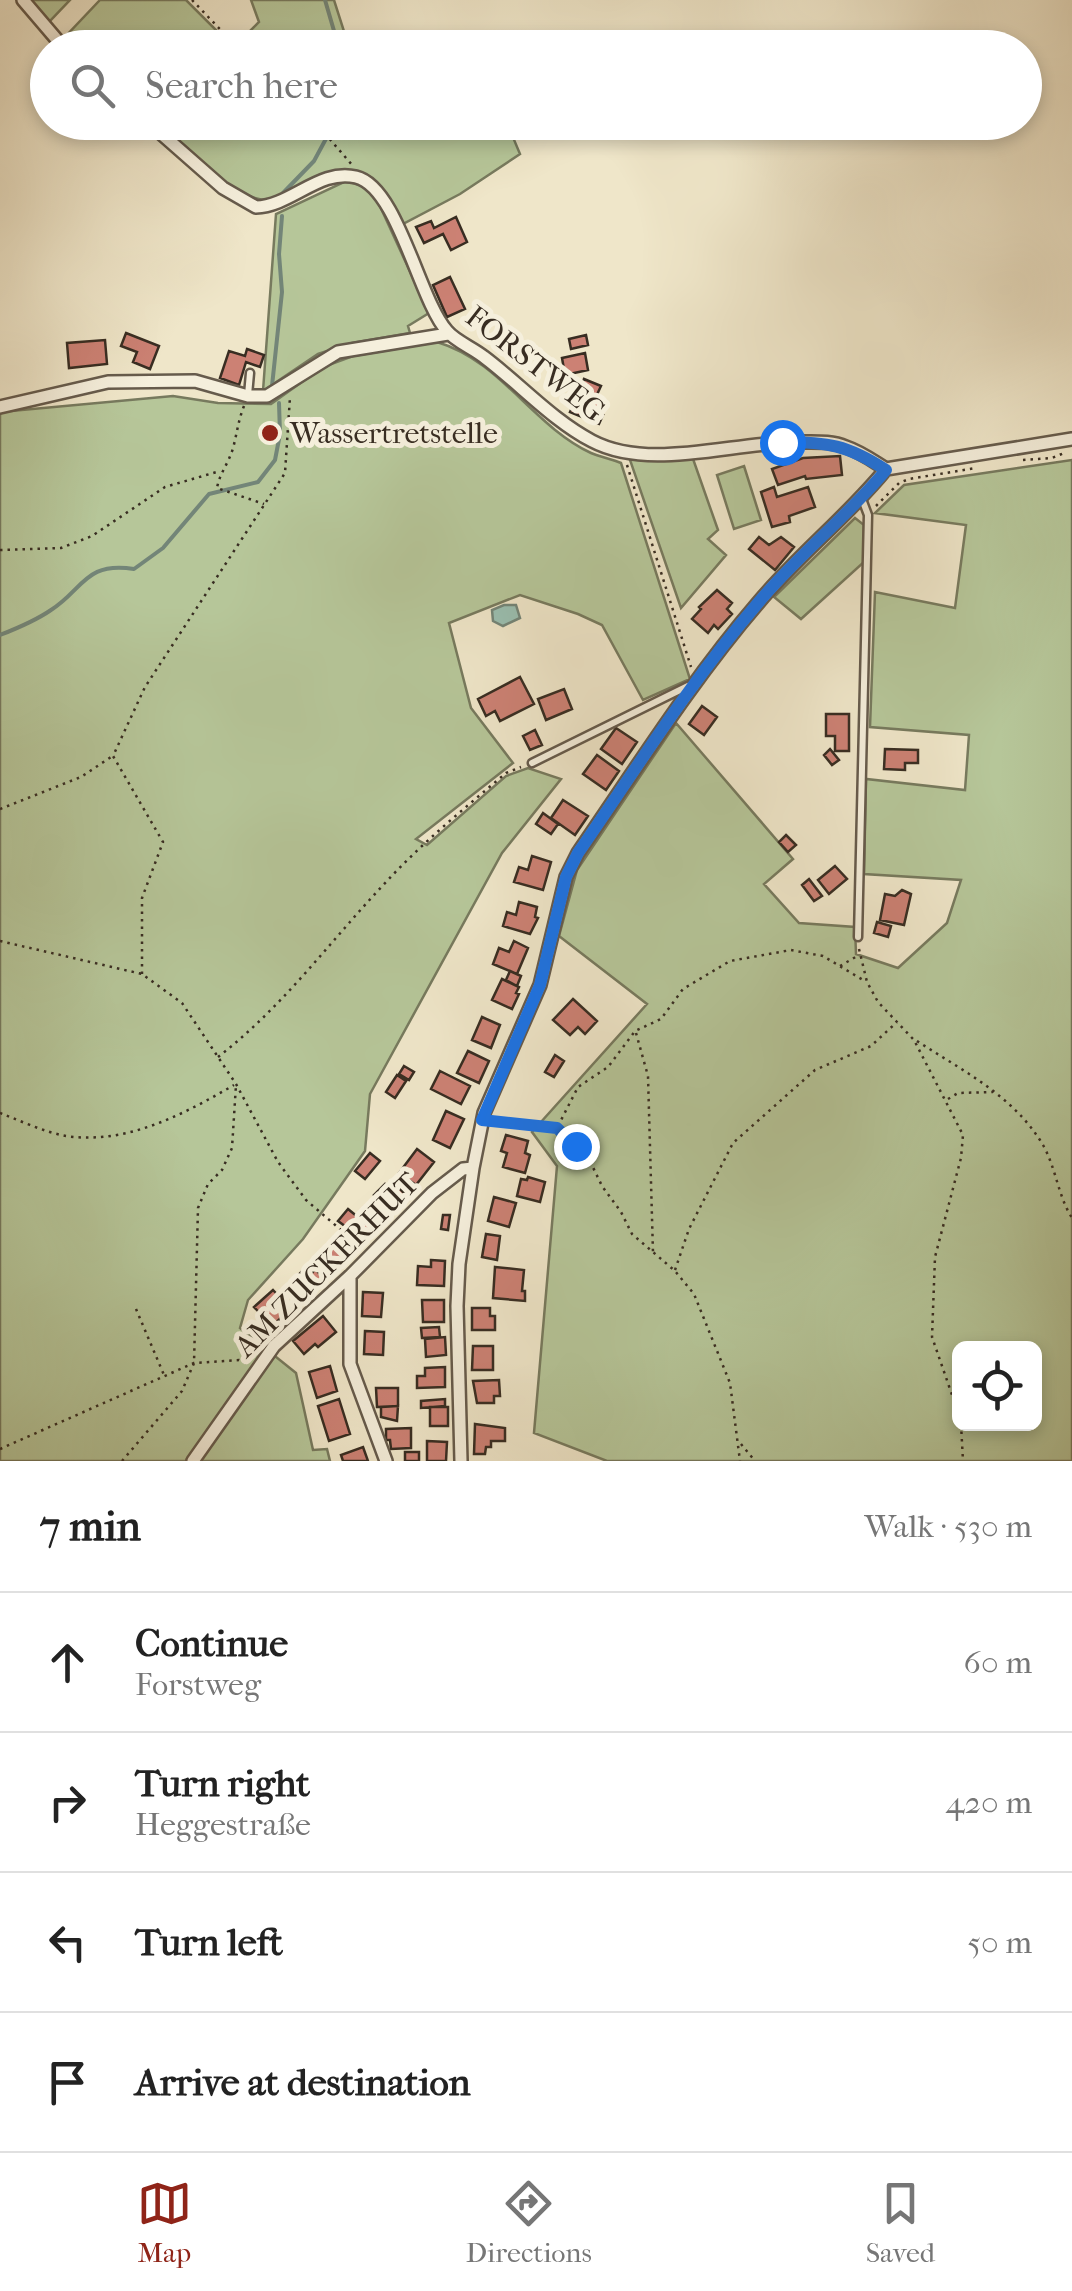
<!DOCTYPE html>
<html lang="en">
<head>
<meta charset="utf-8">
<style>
  :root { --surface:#fff; --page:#f2f2f2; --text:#222; --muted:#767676; --line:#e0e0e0; --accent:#8f2418 }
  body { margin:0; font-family:"IM FELL French Canon",serif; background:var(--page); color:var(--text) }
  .controls { position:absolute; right:30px; bottom:30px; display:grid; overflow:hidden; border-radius:15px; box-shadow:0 5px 15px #0003 }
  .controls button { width:90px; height:90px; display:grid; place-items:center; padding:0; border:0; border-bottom:2px solid var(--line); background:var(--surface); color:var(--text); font:50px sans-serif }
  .stop { position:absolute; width:30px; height:30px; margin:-22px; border:8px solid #1a73e8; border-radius:50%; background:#fff }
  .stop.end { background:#1a73e8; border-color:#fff; box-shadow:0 2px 10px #0008 }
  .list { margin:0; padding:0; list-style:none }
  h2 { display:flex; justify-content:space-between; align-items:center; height:130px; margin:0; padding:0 40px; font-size:42px }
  h2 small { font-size:32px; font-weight:400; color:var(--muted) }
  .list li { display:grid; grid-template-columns:65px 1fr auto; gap:30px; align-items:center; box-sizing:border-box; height:140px; padding:0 40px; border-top:2px solid var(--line) }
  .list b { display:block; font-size:38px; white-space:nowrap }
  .list p { margin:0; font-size:32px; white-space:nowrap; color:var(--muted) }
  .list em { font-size:32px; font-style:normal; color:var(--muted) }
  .icon { flex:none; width:55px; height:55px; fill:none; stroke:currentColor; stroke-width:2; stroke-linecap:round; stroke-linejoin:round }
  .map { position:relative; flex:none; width:1072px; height:1461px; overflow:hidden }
  .search { position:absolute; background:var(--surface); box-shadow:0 5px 15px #0003; left:30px; right:30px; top:30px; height:110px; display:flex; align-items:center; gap:25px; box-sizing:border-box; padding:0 35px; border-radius:55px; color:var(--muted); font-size:38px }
  .sheet { height:690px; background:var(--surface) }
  nav { display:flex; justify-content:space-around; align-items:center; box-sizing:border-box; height:140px; border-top:2px solid var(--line); background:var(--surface); font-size:28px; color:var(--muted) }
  nav a { display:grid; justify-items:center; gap:5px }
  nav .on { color:var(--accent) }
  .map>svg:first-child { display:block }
</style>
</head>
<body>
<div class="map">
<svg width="1072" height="1461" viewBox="0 0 1072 1461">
  <rect width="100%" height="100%" fill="#efe6c9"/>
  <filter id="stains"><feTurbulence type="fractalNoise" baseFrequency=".002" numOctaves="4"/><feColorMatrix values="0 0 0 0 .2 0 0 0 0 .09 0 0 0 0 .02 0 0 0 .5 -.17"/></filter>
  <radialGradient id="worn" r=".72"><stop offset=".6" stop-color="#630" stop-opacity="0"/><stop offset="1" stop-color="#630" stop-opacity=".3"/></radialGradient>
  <path fill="#b6c699" stroke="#777a5e" stroke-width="2.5" fill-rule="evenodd" d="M30,0H70L48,23Z
    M100,0H186L233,47H73L64,38Z
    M251,0H334L349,47H245L239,42L259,22Z
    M157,123H308L325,139L328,132L319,123H507L520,154L460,194L399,226C390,211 382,190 369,178C347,160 294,191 270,200C232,202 185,147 157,123Z
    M346,181L364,186L379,204L429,313L408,326L410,333L352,343L318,354L263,391L276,214Z
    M437,342C501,361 533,426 591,453C600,457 612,459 621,463L690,679L643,700L602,625L578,614L520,595L449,623L471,708L513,763L416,839L427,845L506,776L528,768L561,779L502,853L370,1094L365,1151L303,1239L248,1300L240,1328L296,1373L313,1450L327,1449L330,1461H0V412L173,396L218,403L271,404L323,367L353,356Z
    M692,456L718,530L708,539L726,555L681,608L630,460Z
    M1072,460V1461H607L534,1433L557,1166L532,1132L647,1004L559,936L577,870L676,723L793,859L764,884L799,923L855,927L856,954L898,968L947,923L961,880L864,874L866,779L965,790L969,735L870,727L875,592L955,608L966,525L875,513L904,485ZM960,1348H1034V1424H960Z
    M744,466L761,520L734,529L717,475Z
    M855,518L864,525V562L801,619L774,597Z"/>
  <path fill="#9ac0b2" stroke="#738578" stroke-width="2.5" d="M504,605H516L520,618L503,626L493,621L492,610Z"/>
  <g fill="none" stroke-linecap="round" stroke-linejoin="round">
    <path stroke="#738578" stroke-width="4" d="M325,0L339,48
      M283,193L314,161L335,122
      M272,386L282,292L279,254L282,216
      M0,635C18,628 35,621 51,610C83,590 85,561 134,569L163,548L209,494L258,482L275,460L280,434L279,403"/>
  </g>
  <path fill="#cc8174" stroke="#382d22" stroke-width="2.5" d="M456,217L467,242L451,250L443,234L424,243L416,227L431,221L434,228Z
    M450,277L465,309L447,317L433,285Z
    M126,333L159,346L150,369L133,362L137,352L121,346Z
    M586,335L588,345L571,349L569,339Z
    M105,340L107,364L69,368L67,343Z
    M247,349L264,355L260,367L246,362L239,385L220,378L229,351L245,356Z
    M585,353L588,370L565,375L562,358Z
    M584,379L601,386L594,401L600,404L596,412L603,415L599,424L570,412Z
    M840,456L842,475L806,479L805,476L778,485L772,469L803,458Z
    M774,487L777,497L808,487L815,507L789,516L790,522L772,527L761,492Z
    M759,537L769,545L781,537L794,547L775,570L749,549Z
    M717,590L732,603L727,609L732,614L718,629L714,625L708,633L692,619L701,609L699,607Z
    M520,677L534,704L500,721L495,711L486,716L478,699Z
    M564,689L572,709L546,720L538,699Z
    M702,706L717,717L704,735L689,724Z
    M826,714H849V751H835V736H826Z
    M616,728L637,742L622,764L601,749Z
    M535,730L542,745L530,750L523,736Z
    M830,749L839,760L832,765L824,755Z
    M885,749L918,750V763H905V770L884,769Z
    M597,755L619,771L606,790L583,774Z
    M563,800L588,816L575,835L551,818Z
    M543,813L558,824L551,834L536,824Z
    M786,835L796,845L788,852L779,842Z
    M532,856L551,862L543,890L514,882L519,867L528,870Z
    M835,866L847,879L829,894L818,880Z
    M809,879L822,896L814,901L802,885Z
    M902,890L911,894L904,925L880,920L885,894L895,896Z
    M519,902L537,907L535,917L538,918L530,934L503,926L507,912L516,915Z
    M877,922L891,926L888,937L874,933Z
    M514,941L528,948L517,974L493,964L499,948L509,952Z
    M510,971L521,976L517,986L506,980Z
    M502,979L519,987L516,993L519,994L512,1009L492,1000Z
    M573,999L597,1021L585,1034L578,1027L570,1035L553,1020Z
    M482,1017L500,1025L491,1048L472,1040Z
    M468,1051L489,1061L479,1083L457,1073Z
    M555,1055L564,1061L554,1077L545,1072Z
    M404,1066L414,1072L409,1080L399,1074Z
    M440,1071L470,1086L461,1104L431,1089Z
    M397,1075L406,1081L395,1098L386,1092Z
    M446,1111L464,1119L450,1148L433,1140Z
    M506,1135L528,1141L525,1153L530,1155L525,1173L503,1167L507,1153L501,1151Z
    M417,1149L434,1162L416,1185L399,1173Z
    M370,1153L380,1161L365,1179L355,1171Z
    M528,1177L545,1182L540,1202L517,1196L521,1179L527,1180Z
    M385,1184L390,1189L395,1184L407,1196L391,1212L374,1195Z
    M494,1197L516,1203L509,1227L488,1221Z
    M370,1205L386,1219L370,1237L354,1223Z
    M348,1209L359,1218L349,1229L338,1221Z
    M443,1215H450L448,1230L441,1229Z
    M486,1234L500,1236L497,1260L482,1257Z
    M342,1235L353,1249L337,1264L325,1251Z
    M431,1260L445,1261L444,1286L417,1285L418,1266L431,1267Z
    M306,1267L312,1273L315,1269L323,1277L303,1298L289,1285Z
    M495,1267L524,1270L522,1291H525V1301L493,1298Z
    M273,1290L291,1309L272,1326L254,1307Z
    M363,1292L383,1293L381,1317L362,1316Z
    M422,1300H444V1322H423Z
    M472,1308H490V1316H495V1330H472Z
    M323,1316L336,1332L318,1347L315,1344L304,1354L293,1341Z
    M439,1327L440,1337L422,1338L421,1328Z
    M365,1331L384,1332L383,1355L364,1354Z
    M445,1337L446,1355L426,1357L425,1339Z
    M473,1346H493V1370H472Z
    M330,1366L337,1391L317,1398L309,1372Z
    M445,1367V1387L417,1388V1376H425V1368Z
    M499,1380L500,1396H494V1403H477L473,1381Z
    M376,1388H398V1406L377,1407Z
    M339,1399L350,1434L329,1441L318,1406Z
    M445,1399V1406L421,1408V1401Z
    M398,1406L397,1421L381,1417V1407Z
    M430,1407H448V1426H430Z
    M475,1424L505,1428V1441H491V1447H486L485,1454H474Z
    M411,1428V1448L391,1449L390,1440H386V1429Z
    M427,1441L447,1442L446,1461H427Z
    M363,1447L368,1461H343L341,1455Z
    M405,1452H419V1461H405Z"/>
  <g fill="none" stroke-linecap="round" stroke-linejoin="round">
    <defs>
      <path id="lane" d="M248,395L250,373
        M532,763L688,686
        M858,937L868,515L862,499"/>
      <path id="street" d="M23,0L64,48
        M148,122L223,188L256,207C291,206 320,168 356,177C398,187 419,300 447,331C455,341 473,348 484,357C520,384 552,420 592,441C651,472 735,441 801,442C817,442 832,441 846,447C861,452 873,461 886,469
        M0,407L108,382L195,381L248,396H267L338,352L448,334
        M350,1276V1364L386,1461
        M193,1461L274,1346L350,1276L432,1193L463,1169L473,1168
        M461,1461L457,1306L459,1264L473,1168L484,1113L540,985L566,877L578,853C636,769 691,681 758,603C797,556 847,517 886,469L1072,439"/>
    </defs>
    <use href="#lane" stroke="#665b4c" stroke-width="11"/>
    <use href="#street" stroke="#665b4c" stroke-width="16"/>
    <path stroke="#382d22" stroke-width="2.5" stroke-dasharray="2.5 5" stroke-linecap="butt" d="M192,0L238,48
      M315,122L353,166
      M244,406C238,421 237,434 233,448C229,463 220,472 217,488L264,504
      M1023,460L1052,458L1064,453
      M627,465L691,667
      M876,506L899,483L909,479L976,468
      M0,550L61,548L92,536L165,487L220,471
      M0,809L81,777L111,757
      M0,941L142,974L182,1003L236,1084L278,1162L306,1200L362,1248
      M859,949L867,982L878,1002L914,1040L963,1135L961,1158L935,1257L932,1337L960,1418
      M840,966L859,955
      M142,974V898L163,842L113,756L145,687L285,473L290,397
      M636,1033L648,1076L653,1253
      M917,1041C963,1071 1014,1096 1043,1145C1056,1168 1058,1196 1072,1218
      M218,1057C283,1007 331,940 387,881C423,842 465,808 506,773L521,767
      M948,1099L958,1093L993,1092
      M0,1113C21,1121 44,1132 66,1136C127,1145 184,1114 234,1085
      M493,1122L557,1127L586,1153L602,1186L621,1212L632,1234L675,1271L694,1294L730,1383L740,1461
      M558,1126L578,1087L608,1067L635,1031L661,1019L683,989L730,961L791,950L823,956L863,980
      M675,1270L689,1229L733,1143L815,1070L871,1046L897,1022
      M136,1309L164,1375
      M961,1424L963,1461
      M741,1444L755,1461
      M0,1449L194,1363L239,1360L246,1363
      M122,1461L182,1391L194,1363L198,1208L208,1184L222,1170L232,1148L236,1085"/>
    <use href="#lane" stroke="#f5efdc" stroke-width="6"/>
    <use href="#street" stroke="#f5efdc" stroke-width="11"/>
  </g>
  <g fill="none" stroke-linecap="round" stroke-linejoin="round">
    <path stroke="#1a73e8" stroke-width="12" d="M576,1146L557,1128L482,1120L540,985L566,877L578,853C636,769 691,681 758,603C797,556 847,517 886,470C847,445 828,442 782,442"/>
  </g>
  <circle fill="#8f2418" stroke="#f5efdc" stroke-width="4" cx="270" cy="433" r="10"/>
  <g text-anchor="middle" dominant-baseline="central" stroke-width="10" stroke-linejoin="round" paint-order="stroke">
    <g font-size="30" fill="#382d22" stroke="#f5efdc">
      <text transform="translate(535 364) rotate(38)">FORSTWEG</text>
      <text transform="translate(327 1265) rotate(-45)">AM ZUCKERHUT</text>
    </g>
    <g font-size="30" fill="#382d22" stroke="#f5efdc" text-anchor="start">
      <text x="290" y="433">Wassertretstelle</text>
    </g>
  </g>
  <rect width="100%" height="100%" filter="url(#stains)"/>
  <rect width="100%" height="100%" fill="url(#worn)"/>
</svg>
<div class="controls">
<button><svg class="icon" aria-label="locate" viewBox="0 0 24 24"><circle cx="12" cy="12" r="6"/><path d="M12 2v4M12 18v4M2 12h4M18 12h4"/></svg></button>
</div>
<div class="stop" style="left:782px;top:442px"></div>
<div class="stop end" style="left:576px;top:1146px"></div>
<div class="search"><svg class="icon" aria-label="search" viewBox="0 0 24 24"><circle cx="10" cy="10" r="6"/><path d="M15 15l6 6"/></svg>Search here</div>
</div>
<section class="sheet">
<h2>7 min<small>Walk · 530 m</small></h2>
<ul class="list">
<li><svg class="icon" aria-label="ahead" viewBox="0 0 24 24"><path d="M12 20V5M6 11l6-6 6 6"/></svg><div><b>Continue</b><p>Forstweg</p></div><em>60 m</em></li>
<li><svg class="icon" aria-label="right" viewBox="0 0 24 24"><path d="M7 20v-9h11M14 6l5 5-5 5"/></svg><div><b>Turn right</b><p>Heggestraße</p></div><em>420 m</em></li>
<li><svg class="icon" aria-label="left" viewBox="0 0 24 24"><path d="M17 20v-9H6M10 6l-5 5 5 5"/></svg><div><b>Turn left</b></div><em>50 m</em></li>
<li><svg class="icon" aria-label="arrive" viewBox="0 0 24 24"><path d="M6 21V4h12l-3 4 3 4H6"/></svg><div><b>Arrive at destination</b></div></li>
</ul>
</section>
<nav>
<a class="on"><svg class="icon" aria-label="map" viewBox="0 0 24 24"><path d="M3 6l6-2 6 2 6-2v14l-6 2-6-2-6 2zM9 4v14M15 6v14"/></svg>Map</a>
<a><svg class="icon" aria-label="directions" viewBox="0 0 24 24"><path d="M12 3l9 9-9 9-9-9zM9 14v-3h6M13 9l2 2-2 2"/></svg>Directions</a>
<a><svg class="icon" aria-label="saved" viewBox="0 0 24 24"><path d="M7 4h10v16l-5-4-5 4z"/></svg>Saved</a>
</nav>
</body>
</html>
